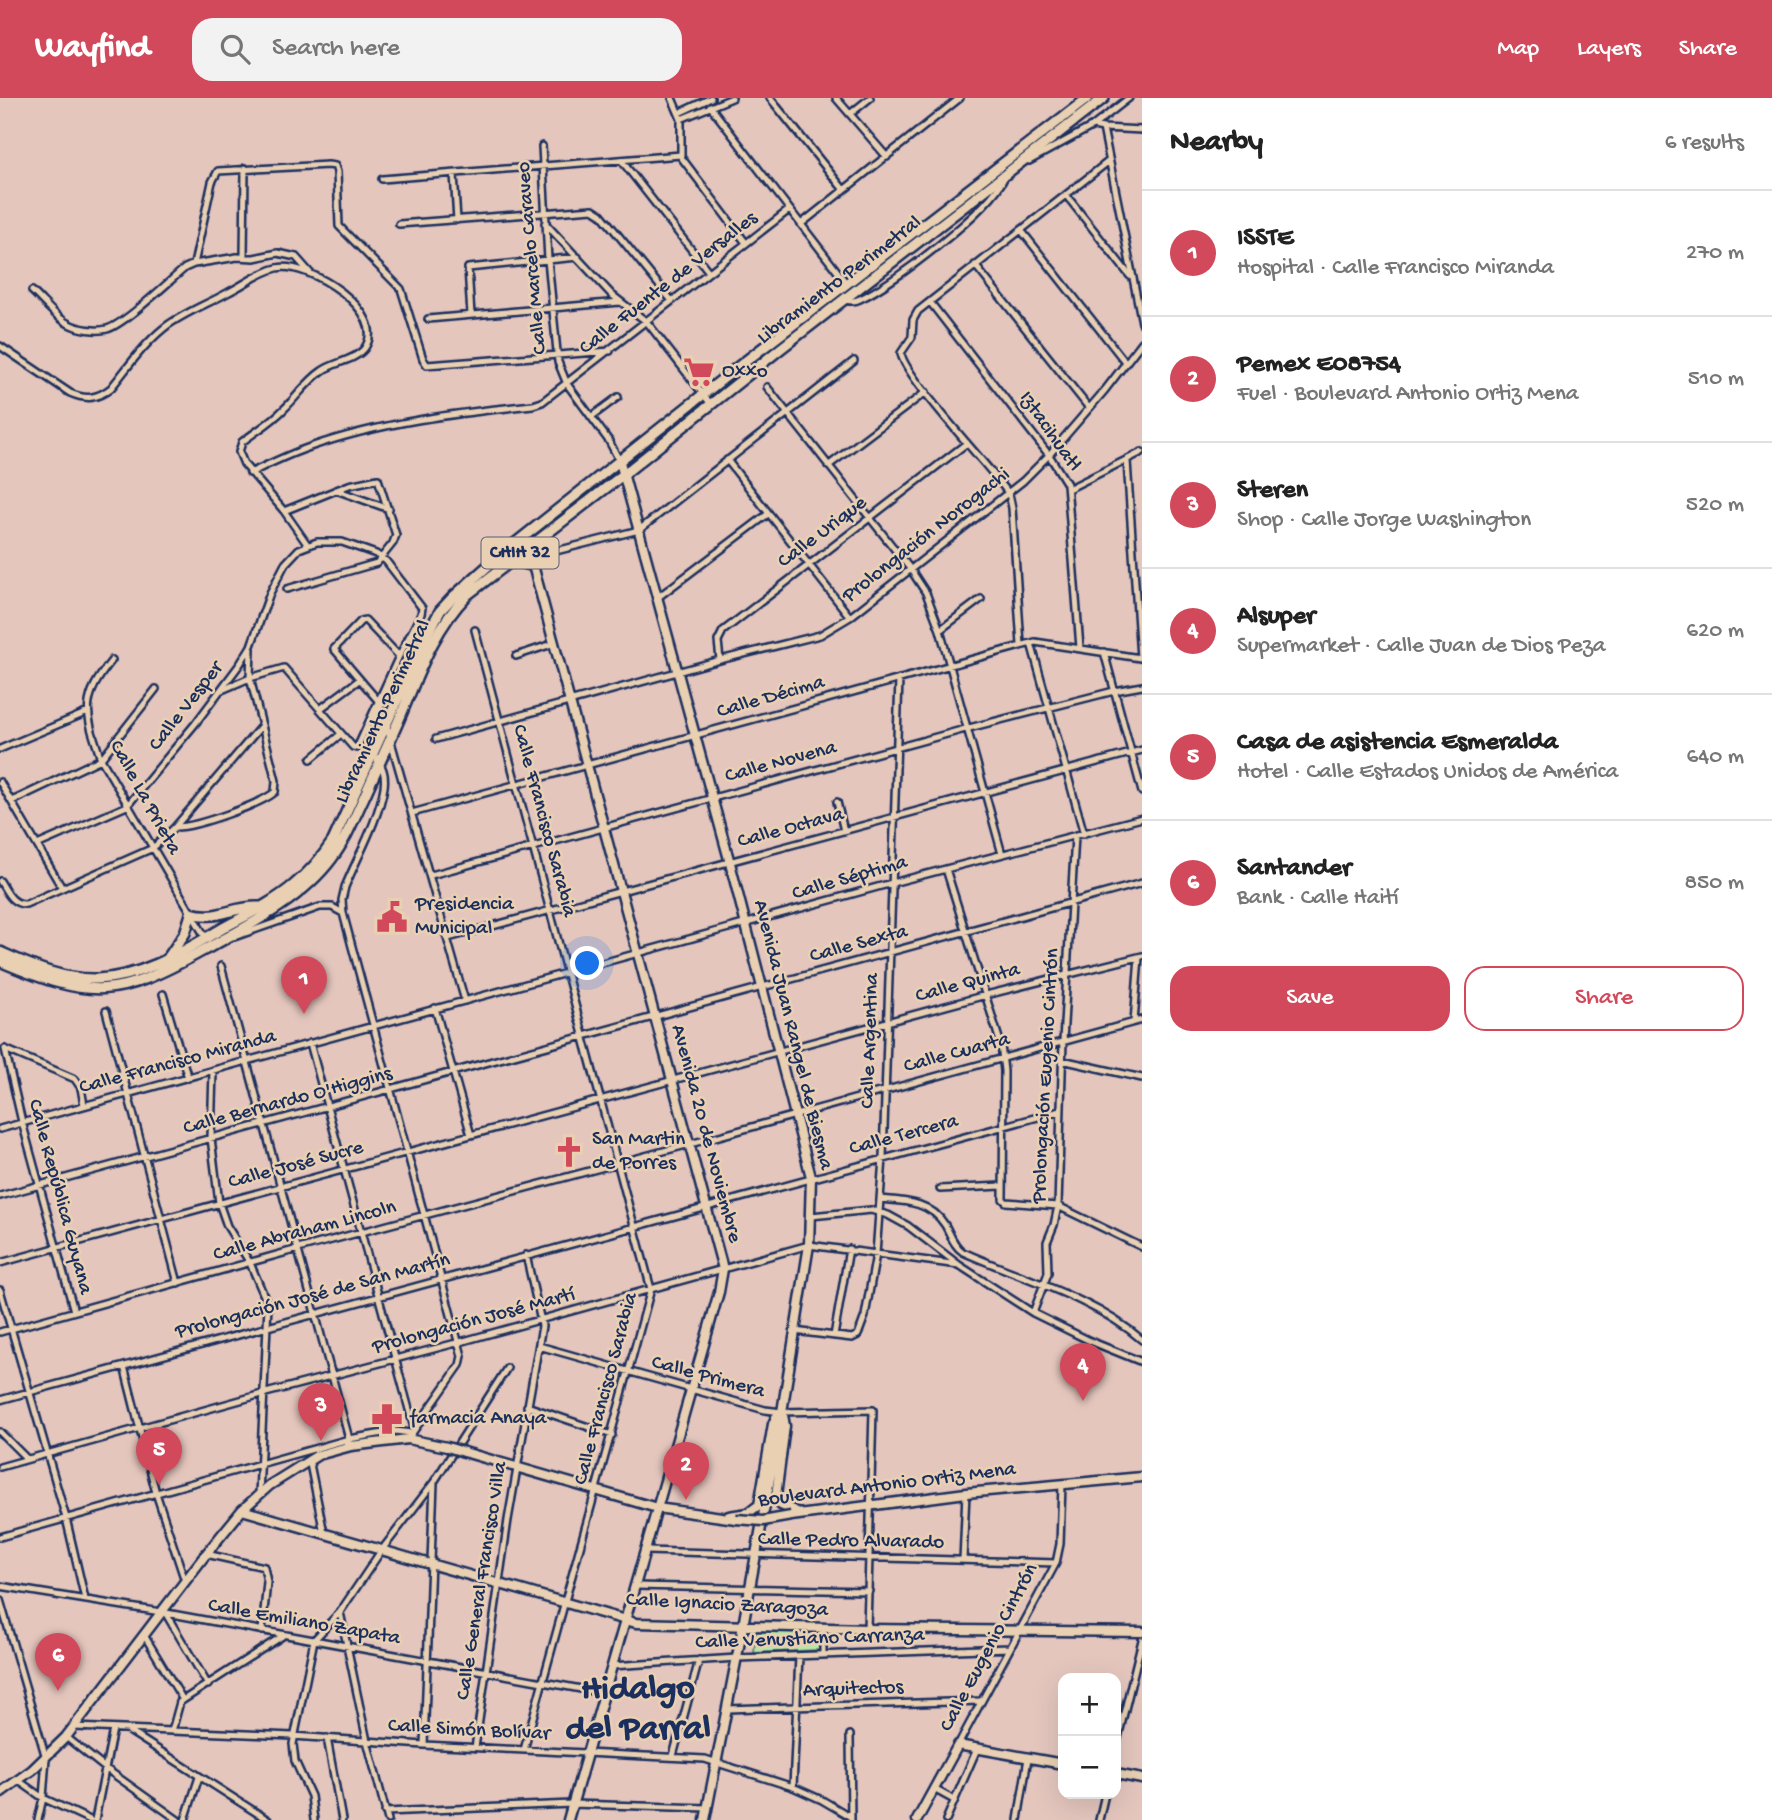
<!DOCTYPE html>
<html lang="en">
<head>
<meta charset="utf-8">
<style>
  :root { --surface:#fff; --page:#f2f2f2; --text:#222; --muted:#767676; --line:#e0e0e0; --accent:#d1495b }
  body { margin:0; font-family:"Gochi Hand",sans-serif; background:var(--page); color:var(--text) }
  .controls { position:absolute; right:21px; bottom:21px; display:grid; overflow:hidden; border-radius:14px; box-shadow:0 7px 28px #0002 }
  .controls button { width:63px; height:63px; display:grid; place-items:center; padding:0; border:0; border-bottom:2px solid var(--line); background:var(--surface); color:var(--text); font:35px sans-serif }
  .you { position:absolute; left:588px; top:866px; width:24px; height:24px; margin:-18px; border:5px solid #fff; border-radius:50%; background:#1a73e8; box-shadow:0 0 0 10px #1a73e833 }
  .badge { display:grid; place-items:center; width:46px; height:46px; border-radius:50%; background:var(--accent); color:#fff; font-size:23px; font-weight:700 }
  .pin { position:absolute; translate:-50% -58px; filter:drop-shadow(0 2px 4px #0008) }
  .pin::after { content:''; position:absolute; top:37px; width:24px; height:21px; background:inherit; clip-path:polygon(0 0,100% 0,50% 100%) }
  .list { margin:0; padding:0; list-style:none }
  h2 { display:flex; justify-content:space-between; align-items:center; height:91px; margin:0; padding:0 28px; font-size:30px }
  h2 small { font-size:23px; font-weight:400; color:var(--muted) }
  .list li { display:grid; grid-template-columns:46px 1fr auto; gap:21px; align-items:center; box-sizing:border-box; height:126px; padding:0 28px; border-top:2px solid var(--line) }
  .list b { display:block; font-size:26px; white-space:nowrap }
  .list p { margin:0; font-size:23px; white-space:nowrap; color:var(--muted) }
  .list em { font-size:23px; font-style:normal; color:var(--muted) }
  .actions { display:flex; gap:14px; padding:21px 28px }
  .actions a { flex:1; padding:16px 0; border:2px solid var(--accent); border-radius:21px; text-align:center; font-size:24px; color:var(--accent) }
  .actions .main { background:var(--accent); color:#fff }
  .icon { flex:none; width:38px; height:38px; fill:none; stroke:currentColor; stroke-width:2; stroke-linecap:round; stroke-linejoin:round }
  .map { position:relative; flex:none; width:1142px; height:1722px; overflow:hidden }
  header { display:flex; align-items:center; gap:42px; box-sizing:border-box; height:98px; padding:0 35px; background:var(--accent); color:#fff }
  header strong { font-size:33px }
  nav { display:flex; gap:38px; margin-inline-start:auto; font-size:24px }
  .search { width:490px; height:63px; background:var(--page); display:flex; align-items:center; gap:18px; box-sizing:border-box; padding:0 24px; border-radius:21px; color:var(--muted); font-size:26px }
  main { display:flex }
  aside { flex:1; background:var(--surface) }
  .map>svg:first-child { display:block }
</style>
</head>
<body>
<header>
<strong>Wayfind</strong>
<div class="search"><svg class="icon" aria-label="search" viewBox="0 0 24 24"><circle cx="10" cy="10" r="6"/><path d="M15 15l6 6"/></svg>Search here</div>
<nav><a>Map</a><a>Layers</a><a>Share</a></nav>
</header>
<main>
<div class="map">
<svg width="1142" height="1722" viewBox="0 0 1142 1722">
  <rect width="100%" height="100%" fill="#e4c6bd"/>
  <filter id="ink" filterUnits="userSpaceOnUse"><feTurbulence type="fractalNoise" baseFrequency=".0143" numOctaves="2"/><feDisplacementMap in="SourceGraphic" scale="14" xChannelSelector="R" yChannelSelector="G"/><feConvolveMatrix kernelMatrix="1 2 1 2 8 2 1 2 1" color-interpolation-filters="sRGB"/></filter>
  <g filter="url(#ink)">
    <path fill="#b8e6a4" stroke="#6a8a81" stroke-width="2" d="M756,1533L820,1534V1552L754,1555Z"/>
    <g fill="none" stroke-linecap="round" stroke-linejoin="round">
      <defs>
        <path id="street" d="M672,0L681,21V59L746,145
          M770,0L844,92
          M836,0L887,59
          M710,8L847,186
          M679,15L711,0
          M850,16L870,0
          M681,21L732,0
          M1093,28L1103,30L1142,225
          M1103,30L1142,32
          M542,48L548,162L558,264L567,286L609,343L620,364
          M621,62L709,174
          M1029,63L1093,28L1129,0
          M454,76L457,122
          M382,81L681,57
          M1066,97L1130,178
          M545,125L612,197L647,224L710,305
          M399,126L593,111L601,116L672,203
          M801,126L960,0
          M1021,132L1126,265
          M244,159L245,70
          M194,166L237,159L254,160L278,155L296,159L311,176
          M975,167L1089,310
          M32,193C44,204 55,219 69,226C79,231 97,234 107,231C125,226 168,184 185,170L194,166L212,84L218,73L328,67L335,68L337,74L339,128L401,191L423,261L427,267L610,253
          M844,202C850,203 854,204 860,201C892,187 991,111 1004,80
          M930,204L1049,357L1067,386L1080,550
          M471,217L468,170L578,159
          M428,221L620,204
          M0,248L70,295C86,302 97,301 111,290C128,269 143,247 164,230C183,215 208,206 229,194C245,186 260,174 277,170C308,163 391,215 364,251C354,263 334,264 322,273C307,283 297,299 284,311C272,324 256,333 242,344L239,354L244,366L284,413L307,446
          M767,289L911,472L926,495L940,532L1002,756
          M591,319L618,299
          M727,362L850,519
          M828,368L926,294
          M250,375C269,366 289,356 310,349C382,324 457,315 533,307L542,304L789,112
          M1068,391L1142,354
          M336,392L389,411
          M284,413L349,387L378,381L396,437L393,445L377,465L287,491
          M534,468L544,458L552,454L639,432L854,263
          M657,500L768,416
          M475,532L651,1191L524,1652
          M940,532L981,501
          M1031,545L1084,736
          M1021,547L1012,410L1009,396C991,370 903,277 901,255L912,239L913,222L918,213L1109,63
          M1104,554L1142,694
          M516,558L555,545
          M112,562C80,602 85,614 101,661L207,842
          M720,562L718,543L723,533L967,345
          M380,605L334,551L361,523L365,522L399,558
          M320,611L359,582
          M386,626L465,903
          M436,641L720,562L820,537L850,519L1023,383L1049,357L1105,292L1142,244
          M0,651L88,614
          M311,661L341,636
          M0,684L62,790
          M12,703L101,661L156,591
          M837,704L844,733
          M412,715L1035,544L1140,560L1127,363
          M175,729L262,627
          M37,747L127,708L195,626L240,566L251,548L270,495L285,466L299,451L317,444H342L376,456L386,463L422,510L421,516L399,558L357,650L353,649L284,570L250,580L222,592
          M946,771L1001,947L1004,973L1003,1101L1006,1104L1058,1108L1142,1149
          M431,777L969,630L1114,593L1142,588
          M0,783C7,794 12,807 26,806L153,750L175,729C194,730 261,706 275,694L276,683L250,580L251,551
          M234,839L320,809H332L343,815
          M448,840L1142,652
          M221,868L351,1348
          M163,896L188,980
          M435,910L471,1037
          M106,913L178,1185
          M1134,924L1139,859
          M310,945L414,1330
          M5,951L22,1024L74,1213
          M5,951L75,981L81,990L84,1007
          M1062,962L1142,980
          M213,973L211,1040L219,1105L227,1128L250,1165L268,1207L259,1396
          M0,1031L892,785L1142,720
          M940,1091L1002,1088
          M0,1098L1142,785
          M880,1101C905,1103 930,1103 945,1127C951,1137 953,1147 963,1154C1021,1180 1094,1200 1142,1242
          M811,1118L871,1112L888,1117L908,1128L959,1167L1033,1215L1090,1243L1142,1264
          M0,1165L986,897L1142,858
          M0,1192L66,1420L85,1501
          M1033,1215L1048,1175L1047,1144L1054,1127L1058,1108L1063,943L1075,738
          M794,1233L852,1240L858,1237L865,1218L876,1156L883,1060L899,581
          M0,1234L298,1151L690,1046L1142,922
          M834,1238L849,1151
          M539,1248L765,1312L782,1314L873,1312L867,1531
          M124,1268L156,1395L185,1483
          M0,1302L1060,1013
          M527,1308L612,1337
          M0,1334L27,1361
          M408,1341L460,1267L462,1258L343,815L342,802L345,789C358,758 379,721 384,689C387,667 376,665 371,649C367,635 387,591 396,579C400,573 406,570 413,567
          M309,1361L324,1435
          M0,1369L262,1296L460,1244L809,1147L959,1167
          M0,1439L349,1341L395,1333L411,1335
          M646,1453L1056,1465
          M206,1456L264,1469L267,1484L262,1533
          M963,1462L966,1395
          M0,1488L161,1514L603,1595
          M636,1488L869,1493
          M0,1502L46,1660L43,1700L38,1722
          M340,1514L367,1643L388,1722
          M166,1516L208,1587
          M823,1530V1557
          M144,1537L183,1602
          M611,1568L737,1560L1009,1550
          M727,1611L980,1603
          M74,1629L293,1638L424,1647L705,1661L793,1689L822,1702L851,1719
          M129,1633L268,1722
          M172,1633L180,1604L284,1537
          M850,1637L851,1722
          M66,1639L105,1670L178,1722
          M327,1640L342,1722
          M424,1647L434,1385
          M958,1647L1056,1465L1060,1446L1062,1386
          M1116,1648L1142,1542
          M475,1650L508,1422L542,1228L526,1157
          M673,1658L699,1562
          M19,1683L43,1700L90,1722
          M793,1689L799,1558
          M934,1691L954,1702
          M385,1714L572,1706L708,1710
          M95,1722L113,1631
          M185,1722L199,1679
          M314,1722L311,1698L295,1663L293,1646L314,1542L340,1514L381,1453L434,1384L507,1270
          M946,1722L977,1651
          M1018,1722L1028,1660
          M1099,1722L1105,1696"/>
        <path id="secondary" d="M620,364L730,765L811,1079L809,1147L782,1314L743,1528L705,1722
          M527,445L723,1171L719,1194L568,1722
          M783,1317L785,1328L776,1398L781,1407L799,1415
          M464,1354L657,1410L736,1421
          M242,1412L636,1525L867,1531L1142,1534
          M729,1418L748,1415L759,1407L773,1326L776,1319L782,1314
          M791,1418L966,1395L1142,1379
          M1116,1676L1142,1681
          M0,1695L32,1672L66,1639L206,1456L242,1412L270,1387L318,1357L351,1348L408,1341L447,1349
          M917,1722L958,1647L1063,1666"/>
        <path id="primary" d="M508,465L519,464L534,468
          M191,815C219,823 231,808 259,809
          M0,854C32,868 62,882 97,881C145,879 185,852 225,829C249,816 274,804 294,787C310,774 322,760 333,743L427,537L440,513L453,499L498,459L729,276L1088,0
          M168,860L185,835L191,816
          M0,863C92,902 116,901 204,852C248,828 301,802 332,760C346,742 354,720 364,699C376,672 389,645 401,617C419,574 434,531 467,497L624,376L780,251L1104,0"/>
      </defs>
      <use href="#street" stroke="#1b2f5e" stroke-width="10"/>
      <use href="#secondary" stroke="#1b2f5e" stroke-width="13"/>
      <use href="#primary" stroke="#1b2f5e" stroke-width="14"/>
      <use href="#street" stroke="#ead0b2" stroke-width="5"/>
      <use href="#secondary" stroke="#ead0b2" stroke-width="8"/>
      <use href="#primary" stroke="#ead0b2" stroke-width="9"/>
      <defs>
        <path id="secondary-bridge" d="M447,1349L464,1354
          M736,1421L763,1423L791,1418"/>
      </defs>
      <use href="#secondary-bridge" stroke="#1b2f5e" stroke-width="13" stroke-linecap="butt"/>
      <use href="#secondary-bridge" stroke="#ead0b2" stroke-width="8"/>
    </g>
  </g>
  <defs>
    <symbol id="supermarket-bare" viewBox="-9 -9 18 18"><path d="M-6-5.5h2.5l.6 2H6L4.5 2H-2.5L-4.4-4H-6ZM-1.5 3.2a1.3 1.3 0 1 0 .1 0ZM3 3.2a1.3 1.3 0 1 0 .1 0Z" fill="#d1495b" stroke="#ead0b2" stroke-width="2.5" paint-order="stroke"/></symbol>
    <symbol id="civic-bare" viewBox="-9 -9 18 18"><path d="M-.6-6.5H3V-4.5H.6V-3L4-1V1h2V6H-6V1h2V-1L-.6-3ZM-1.2 2.5V6h2.4V2.5Z" fill="#d1495b" stroke="#ead0b2" stroke-width="2.5" paint-order="stroke"/></symbol>
    <symbol id="church-bare" viewBox="-9 -9 18 18"><path d="M-1.2-6h2.4v3.5h3.3v2.4h-3.3V6h-2.4V-.1h-3.3v-2.4h3.3Z" fill="#d1495b" stroke="#ead0b2" stroke-width="2.5" paint-order="stroke"/></symbol>
    <symbol id="pharmacy-bare" viewBox="-9 -9 18 18"><path d="M-2-6h4v4h4v4h-4v4h-4v-4h-4v-4h4Z" fill="#d1495b" stroke="#ead0b2" stroke-width="2.5" paint-order="stroke"/></symbol>
  </defs>
  <g fill-rule="evenodd">
    <use href="#supermarket-bare" x="677" y="252" width="44" height="44"/>
    <use href="#civic-bare" x="370" y="797" width="44" height="44"/>
    <use href="#church-bare" x="547" y="1032" width="44" height="44"/>
    <use href="#pharmacy-bare" x="365" y="1299" width="44" height="44"/>
  </g>
  <g text-anchor="middle" dominant-baseline="central" stroke-width="5" stroke-linejoin="round" paint-order="stroke">
    <rect fill="#ead0b2" stroke="#595f77" stroke-width="2" x="481.5" y="439.5" width="77" height="31" rx="5"/>
    <g font-size="19" font-weight="bold" fill="#1b2f5e">
      <text x="520" y="455">CHIH 32</text>
    </g>
    <g font-size="21" fill="#1b2f5e" stroke="#ead0b2">
      <text transform="translate(533 160) rotate(-95)">Calle Marcelo Caraveo</text>
      <text transform="translate(840 183) rotate(-37)">Libramiento Perimetral</text>
      <text transform="translate(669 186) rotate(-38)">Calle Fuente de Versalles</text>
      <text transform="translate(1049 334) rotate(55)">Iztacihuatl</text>
      <text transform="translate(823 435) rotate(-37)">Calle Urique</text>
      <text transform="translate(927 438) rotate(-38)">Prolongación Norogachi</text>
      <text transform="translate(771 600) rotate(-16)">Calle Décima</text>
      <text transform="translate(187 609) rotate(-52)">Calle Vesper</text>
      <text transform="translate(384 614) rotate(-65)">Libramiento Perimetral</text>
      <text transform="translate(781 665) rotate(-15)">Calle Novena</text>
      <text transform="translate(144 700) rotate(61)">Calle La Prieta</text>
      <text transform="translate(543 723) rotate(75)">Calle Francisco Sarabia</text>
      <text transform="translate(791 731) rotate(-15)">Calle Octava</text>
      <text transform="translate(850 781) rotate(-16)">Calle Séptima</text>
      <text transform="translate(859 847) rotate(-15)">Calle Sexta</text>
      <text transform="translate(968 886) rotate(-15)">Calle Quinta</text>
      <text transform="translate(792 937) rotate(76)">Avenida Juan Rangel de Biesma</text>
      <text transform="translate(871 943) rotate(-88)">Calle Argentina</text>
      <text transform="translate(957 956) rotate(-15)">Calle Cuarta</text>
      <text transform="translate(178 965) rotate(-15)">Calle Francisco Miranda</text>
      <text transform="translate(1047 978) rotate(-87)">Prolongación Eugenio Cintrón</text>
      <text transform="translate(288 1004) rotate(-15)">Calle Bernardo O'Higgins</text>
      <text transform="translate(705 1036) rotate(75)">Avenida 20 de Noviembre</text>
      <text transform="translate(904 1038) rotate(-15)">Calle Tercera</text>
      <text transform="translate(296 1068) rotate(-15)">Calle José Sucre</text>
      <text transform="translate(59 1099) rotate(75)">Calle República Guyana</text>
      <text transform="translate(305 1134) rotate(-15)">Calle Abraham Lincoln</text>
      <text transform="translate(313 1199) rotate(-15)">Prolongación José de San Martín</text>
      <text transform="translate(474 1224) rotate(-15)">Prolongación José Martí</text>
      <text transform="translate(708 1280) rotate(15)">Calle Primera</text>
      <text transform="translate(607 1291) rotate(-75)">Calle Francisco Sarabia</text>
      <text transform="translate(887 1388) rotate(-7)">Boulevard Antonio Ortiz Mena</text>
      <text transform="translate(851 1444) rotate(1)">Calle Pedro Alvarado</text>
      <text transform="translate(483 1483) rotate(-81)">Calle General Francisco Villa</text>
      <text transform="translate(727 1508) rotate(3)">Calle Ignacio Zaragoza</text>
      <text transform="translate(304 1525) rotate(10)">Calle Emiliano Zapata</text>
      <text transform="translate(810 1542) rotate(-2)">Calle Venustiano Carranza</text>
      <text transform="translate(990 1550) rotate(-62)">Calle Eugenio Cintrón</text>
      <text transform="translate(853 1592) rotate(-2)">Arquitectos</text>
      <text transform="translate(469 1633) rotate(3)">Calle Simón Bolívar</text>
    </g>
    <g font-size="21" fill="#1b2f5e" stroke="#ead0b2" text-anchor="start">
      <text x="722" y="274">Oxxo</text>
      <text x="415" y="807">Presidencia<tspan x="415" dy="24">Municipal</tspan></text>
      <text x="592" y="1042">San Martin<tspan x="592" dy="24">de Porres</tspan></text>
      <text x="410" y="1321">farmacia Anaya</text>
    </g>
    <g font-size="35" font-weight="bold" fill="#1b2f5e" stroke="#ead0b2">
      <text x="638" y="1592">Hidalgo<tspan x="638" dy="40">del Parral</tspan></text>
    </g>
  </g>
</svg>
<div class="controls">
<button>+</button>
<button>−</button>
</div>
<div class="you"></div>
<div class="pin badge" style="left:304px;top:916px">1</div>
<div class="pin badge" style="left:686px;top:1402px">2</div>
<div class="pin badge" style="left:321px;top:1343px">3</div>
<div class="pin badge" style="left:1083px;top:1303px">4</div>
<div class="pin badge" style="left:159px;top:1387px">5</div>
<div class="pin badge" style="left:58px;top:1593px">6</div>
</div>
<aside>
<h2>Nearby<small>6 results</small></h2>
<ul class="list">
<li><span class="badge">1</span><div><b>ISSTE</b><p>Hospital · Calle Francisco Miranda</p></div><em>270 m</em></li>
<li><span class="badge">2</span><div><b>Pemex E08754</b><p>Fuel · Boulevard Antonio Ortiz Mena</p></div><em>510 m</em></li>
<li><span class="badge">3</span><div><b>Steren</b><p>Shop · Calle Jorge Washington</p></div><em>520 m</em></li>
<li><span class="badge">4</span><div><b>Alsuper</b><p>Supermarket · Calle Juan de Dios Peza</p></div><em>620 m</em></li>
<li><span class="badge">5</span><div><b>Casa de asistencia Esmeralda</b><p>Hotel · Calle Estados Unidos de América</p></div><em>640 m</em></li>
<li><span class="badge">6</span><div><b>Santander</b><p>Bank · Calle Haití</p></div><em>850 m</em></li>
</ul>
<div class="actions"><a class="main">Save</a><a>Share</a></div>
</aside>
</main>
</body>
</html>
